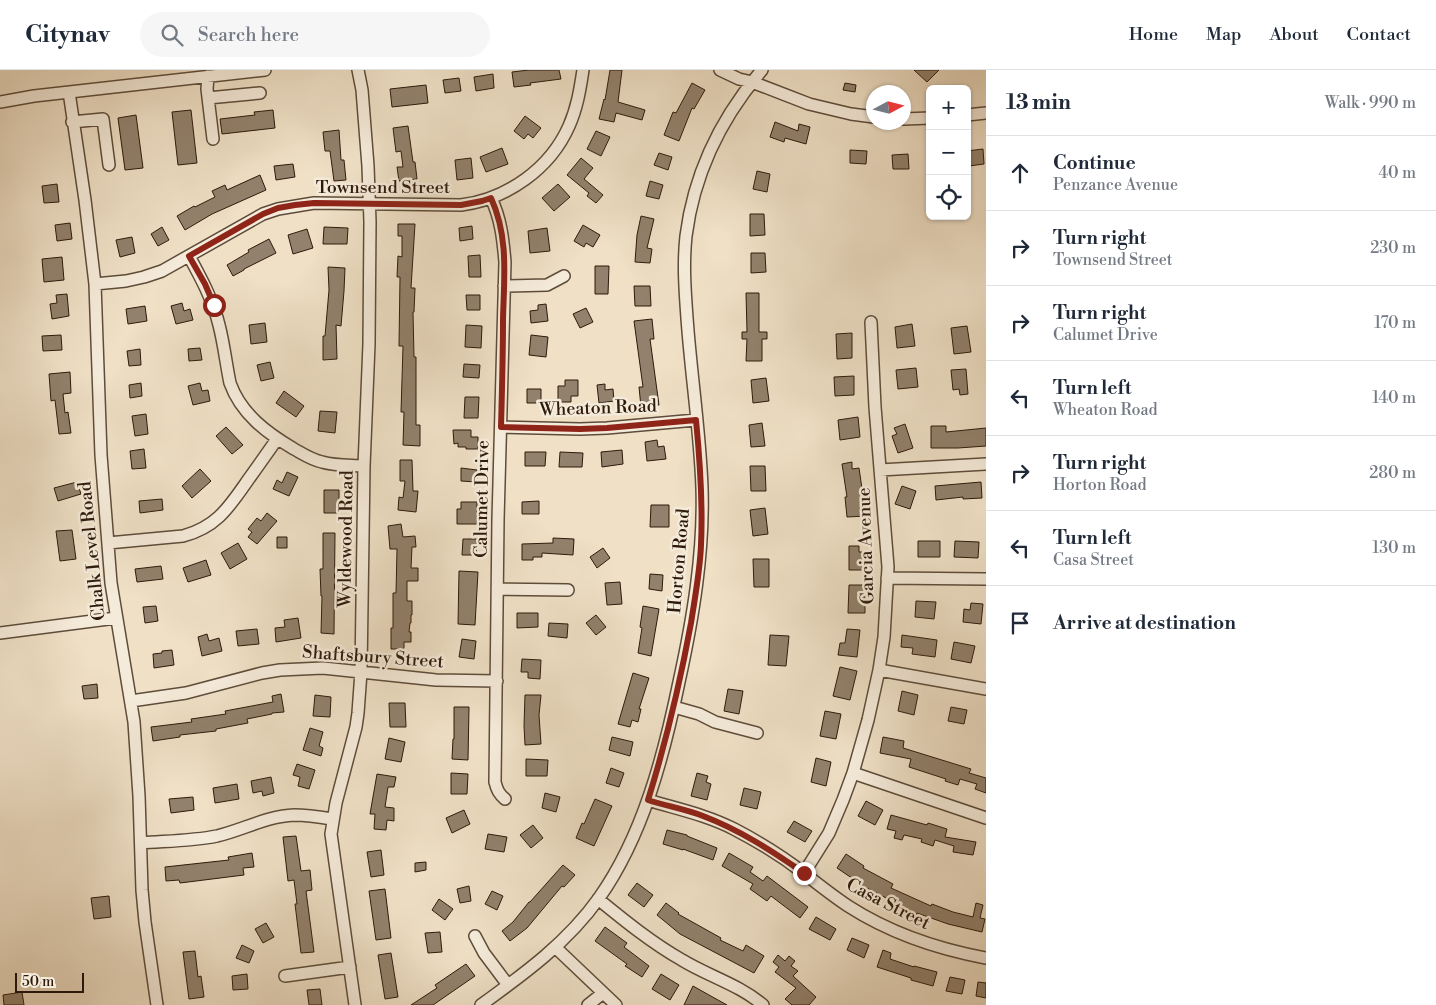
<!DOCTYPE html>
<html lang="en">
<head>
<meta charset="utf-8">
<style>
  :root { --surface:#fff; --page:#f6f6f7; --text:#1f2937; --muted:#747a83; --line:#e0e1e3 }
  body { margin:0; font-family:"Libre Bodoni",serif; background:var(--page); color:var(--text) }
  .controls { position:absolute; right:15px; top:15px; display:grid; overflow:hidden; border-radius:8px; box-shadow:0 1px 4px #0004 }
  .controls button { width:45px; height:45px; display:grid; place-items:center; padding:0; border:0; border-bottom:1px solid var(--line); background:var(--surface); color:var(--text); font:25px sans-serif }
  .compass { position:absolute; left:866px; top:15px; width:45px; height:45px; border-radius:50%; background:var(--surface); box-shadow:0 1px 4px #0004; rotate:83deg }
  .scale { position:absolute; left:15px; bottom:12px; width:69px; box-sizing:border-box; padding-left:5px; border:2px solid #2e1a0b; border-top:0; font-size:14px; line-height:18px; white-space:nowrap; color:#2e1a0b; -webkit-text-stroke:4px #f5ebda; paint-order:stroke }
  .stop { position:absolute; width:15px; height:15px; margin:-11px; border:4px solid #8f2418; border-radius:50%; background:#fff }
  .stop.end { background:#8f2418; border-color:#fff; box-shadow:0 1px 5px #0008 }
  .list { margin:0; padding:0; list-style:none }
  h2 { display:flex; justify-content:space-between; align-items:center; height:65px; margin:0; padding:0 20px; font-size:21px }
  h2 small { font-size:16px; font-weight:400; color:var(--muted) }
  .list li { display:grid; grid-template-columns:32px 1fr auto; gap:15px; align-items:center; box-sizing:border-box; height:75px; padding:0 20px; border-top:1px solid var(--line) }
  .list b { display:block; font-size:19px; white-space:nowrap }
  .list p { margin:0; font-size:16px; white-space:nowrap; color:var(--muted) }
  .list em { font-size:16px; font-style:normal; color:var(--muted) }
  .icon { flex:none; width:28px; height:28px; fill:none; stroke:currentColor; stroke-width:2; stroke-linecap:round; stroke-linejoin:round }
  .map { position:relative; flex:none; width:986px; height:935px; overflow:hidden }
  header { display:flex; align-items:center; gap:30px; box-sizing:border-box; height:70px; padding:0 25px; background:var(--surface); border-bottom:1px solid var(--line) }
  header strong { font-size:24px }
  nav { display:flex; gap:28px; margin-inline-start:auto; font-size:18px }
  .search { width:350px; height:45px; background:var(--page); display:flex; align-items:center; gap:12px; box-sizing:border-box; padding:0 18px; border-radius:28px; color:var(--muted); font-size:19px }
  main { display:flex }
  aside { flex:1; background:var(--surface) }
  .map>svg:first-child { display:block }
</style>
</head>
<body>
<header>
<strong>Citynav</strong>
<div class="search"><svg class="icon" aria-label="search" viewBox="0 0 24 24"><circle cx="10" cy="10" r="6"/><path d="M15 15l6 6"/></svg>Search here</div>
<nav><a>Home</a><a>Map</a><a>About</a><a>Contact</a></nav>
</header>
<main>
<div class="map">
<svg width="986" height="935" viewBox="0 0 986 935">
  <rect width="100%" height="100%" fill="#efe0c6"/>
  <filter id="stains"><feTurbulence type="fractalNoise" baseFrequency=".004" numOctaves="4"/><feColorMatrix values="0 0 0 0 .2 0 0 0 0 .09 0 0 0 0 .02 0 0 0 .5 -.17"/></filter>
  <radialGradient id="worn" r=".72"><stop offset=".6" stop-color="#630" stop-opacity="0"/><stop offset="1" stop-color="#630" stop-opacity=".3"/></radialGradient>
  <path fill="#92816c" stroke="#2e1a0b" d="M529,0H559L561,9L530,13L531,15L514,17L512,2Z
    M610,0H622L618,32L645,40L642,50L616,43L614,52L599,49L604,29L605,30Z
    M914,0H939L927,12Z
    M493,4L494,18L476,21L474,7Z
    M459,8L461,21L445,23L443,10Z
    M692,13L705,20L694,39L692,38L679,71L664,65L673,42L676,43Z
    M845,13L856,15L855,22L843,20Z
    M426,15L428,33L392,37L390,19Z
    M191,40L197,93L178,95L172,42Z
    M273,40L275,58L222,64L220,49L255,45L254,42Z
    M136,45L143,98L125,100L118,48Z
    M525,46L541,58L533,68L528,64L524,69L514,61Z
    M775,52L798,61L799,54L810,57L806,74L785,68L784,72L770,67Z
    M408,56L413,92H415L417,109L399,111L397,97H403L401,81L396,82L393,58Z
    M339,60L341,90H344L346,110L334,111L330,81H325L323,62Z
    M596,61L610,67L601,86L587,79Z
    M502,78L508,94L486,102L480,87Z
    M983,79L984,94L969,96L967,81Z
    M850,80L867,81L866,94L850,93Z
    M659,83L672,87L668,100L654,95Z
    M908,84L909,99H893L892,85Z
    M471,88L473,108L457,110L455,90Z
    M581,88L593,98L584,109L603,125L596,133L587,126L589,123L567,105Z
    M293,94L295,107L276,110L274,96Z
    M757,101L770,104L767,122L753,119Z
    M260,105L266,120L212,144L185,160L177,146L194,136L195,137L215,127L212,121L225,115L227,120Z
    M650,111L663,115L659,129L646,126Z
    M57,114L59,132L44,133L42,116Z
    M558,114L570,127L554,141L542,128Z
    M750,144H764L765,165L750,166Z
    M641,146L654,149L647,178L652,179L650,193L635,192L637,165Z
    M70,153L72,169L57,171L55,155Z
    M398,154H415L411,218H415L414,242H413L414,287H416V355H420V376L403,375L404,342H401L403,276H399L400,207H397L398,186L402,187V166H398Z
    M583,155L600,165L593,177L586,173L584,177L574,171Z
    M472,156L473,169L460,171L459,158Z
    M162,157L169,170L158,176L151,164Z
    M324,157L348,158L347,174H323Z
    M547,158L550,181L530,183L528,161Z
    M307,159L313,178L293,184L288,165Z
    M132,167L135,183L120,187L116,170Z
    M269,169L276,183L244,199V200L233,206L227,195L249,182L248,180Z
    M751,183H765L766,202L751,203Z
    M480,185L481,207H469L468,186Z
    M62,187L64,210L44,212L42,189Z
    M595,196H609L608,224H595Z
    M328,197L345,198L344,221L341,256L336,255L337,289L323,290V266H325L329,220Z
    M634,216H650L651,236H635Z
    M746,223H759V262H767V269H762V291H746L747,269H742V262H747Z
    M67,224L69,246L52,249L50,234L57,233L56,225Z
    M466,225H480V240H467Z
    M182,233L184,241L190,239L193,250L176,254L171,236Z
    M546,234L548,251L531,253L530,241L538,240V235Z
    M145,236L147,251L128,254L126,239Z
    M586,238L593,252L580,258L573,244Z
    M652,249L654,269H650L659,335L641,337L639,317H643L634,251Z
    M265,253L267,272L251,274L249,255Z
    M912,254L915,276L897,278L895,257Z
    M466,255L482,256L481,278L465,277Z
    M967,256L971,282L954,284L951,258Z
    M852,263V288L837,289L836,264Z
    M61,265L62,280L43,281L42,266Z
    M531,265L548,267L546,287L529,285Z
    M200,278L202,290L189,291L188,279Z
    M140,279L141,295L129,296L127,281Z
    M270,292L274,308L261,311L257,295Z
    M464,294L480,295L479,308L463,307Z
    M916,298L918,317L898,319L896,300Z
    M966,299L968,324L960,325L959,319L953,320L951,300Z
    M70,302L71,323L63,324L65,343L68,342L71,363L59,364L55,330L51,331L49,304Z
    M854,306V325L835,326L834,307Z
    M766,308L769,331L753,333L751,310Z
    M565,310H578V326H571V332H558V316H565Z
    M141,313L142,326L130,328L129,315Z
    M200,313L202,321L208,320L210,331L193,335L188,316Z
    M605,314V320L613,319L614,331L599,333L597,315Z
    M527,319H541V333H527Z
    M284,321L304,336L296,347L276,333Z
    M465,327H479L478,348H464Z
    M320,341L337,342L335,363L318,361Z
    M146,344L148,364L135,366L132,346Z
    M858,347L860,367L840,370L838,350Z
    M762,353L765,376L751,377L749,355Z
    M905,354L913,378L898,383L892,366L897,364L894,358Z
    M931,356H946V362L986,358V376L958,378H931Z
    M226,357L243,375L232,384L216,366Z
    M453,360H471V367H478V379H466V377H458V373L454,374Z
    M657,370L658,377L664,376L666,389L647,391L645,372Z
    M144,379L146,398L132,399L130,381Z
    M622,380L623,394L602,397L601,382Z
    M525,382H546L545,396H525Z
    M560,382L583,383L582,397H559Z
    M400,390H412L413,421H418L416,442L398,440L399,427L403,428L405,411H400Z
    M852,392V399L859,398L866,446L847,447L845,427H847L842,394Z
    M750,396H765L766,421H751Z
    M461,398L477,400V412L461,411Z
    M200,399L211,411L192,428L182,416Z
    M287,402L298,407L289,426L273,419L277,410L282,413Z
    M77,412L81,424L58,431L54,418Z
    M981,412L982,428L963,429V427L936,430L935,416Z
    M902,416L916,421L910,439L895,434Z
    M324,420H339V443H324Z
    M162,429L163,440L140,443L139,431Z
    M539,431V444H522V432Z
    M461,432H477V454H457V439H461Z
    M651,435H669V457H650Z
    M765,438L768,464L753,466L750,440Z
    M267,443L277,451L257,474L248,467L252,462L248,459L257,448L261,451Z
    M401,454L403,467L415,466L416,477H412L411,498H418V511H407V531H412V545H411V553H410L409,562H411V572H404V579H391V558H393V523H396L397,479H390L388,456Z
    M72,460L76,489L60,491L56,461Z
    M323,463H335L334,564L321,563L322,526H321L320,499H323Z
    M277,467H287V478H277Z
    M553,468L574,469L573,485L542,483V487H533V490H522V474L553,473Z
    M463,469H477L476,485H462Z
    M918,471H940V487H918Z
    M955,471L979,472L978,488L954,487Z
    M238,473L247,489L230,499L221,483Z
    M849,476H859V482H865V500H849Z
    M603,478L610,488L597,498L590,487Z
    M753,489H769V517H754Z
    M206,490L211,505L188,512L183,498Z
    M161,496L163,509L137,512L135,499Z
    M459,501L478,502L475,555L458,554Z
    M650,504L663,505L662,521L649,519Z
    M620,512L622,534L607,535L605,513Z
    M849,515H863V522H865V543H848Z
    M916,531L936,532L934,549L915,547Z
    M971,533L983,534L981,554L963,552L964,539L970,540Z
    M156,536L158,551L145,553L143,537Z
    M643,536L659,539L651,586L638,583L642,558L640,557Z
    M517,543H538V557L517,558Z
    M596,545L606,557L596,565L586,553Z
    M298,548L301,568L276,572L275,558L285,557L284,550Z
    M549,553L568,554L567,568L548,566Z
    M257,559L259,574L238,576L236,561Z
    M847,559L860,560L857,587L838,585L840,573H845Z
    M207,564L209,571L219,568L222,581L202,586L198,567Z
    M770,565L789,566L786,596L768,595Z
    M902,565L937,570L935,587L912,584L913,578L901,577Z
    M462,569L476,571L474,589L459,587Z
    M954,572L975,576L971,593L951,589Z
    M172,580L174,595L154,598L153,584L162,583V581Z
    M522,589L541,590L540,609L528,608V602H521Z
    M840,597L857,601L850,630L833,626Z
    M633,603L649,608L639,639H641L638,652L632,650L630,657L618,654Z
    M97,614L98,628L84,629L82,616Z
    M728,619L743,621L739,644L724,641Z
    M902,621L918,625L914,645L898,641Z
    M281,624L284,642L272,643V644L247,649L248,653L216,659V661L180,665V667L153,671L151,657L192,652L191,649L226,644L225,641L273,632L272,626Z
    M315,625L331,627L330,647L313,646Z
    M525,625H541L539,645L541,674L525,675L524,656Z
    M389,633H405L406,657H390Z
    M454,637H469L468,690L452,689L453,669H454Z
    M951,637L967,640L964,654L948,651Z
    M825,641L841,644L836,669L820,666Z
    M310,658L323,662L319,676L323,678L321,686L303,680Z
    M612,667L633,672L630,686L609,680Z
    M883,667L904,671L903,678L971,699L969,703L986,708V723L975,719L977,714L960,709L958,715L945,711L946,709L909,697L911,689L880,683Z
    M389,668L405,672L401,692L385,689Z
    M816,688L831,692L826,716L811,712Z
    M526,689L548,690L547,706H526Z
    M297,694L315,700L309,719L298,716L300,707L293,705Z
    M611,698L624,703L619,717L606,713Z
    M451,703L468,704L467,724H451Z
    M697,703L708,706L706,712L711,714L707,730L691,726Z
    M377,704L396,707L394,717H388L385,737L394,738V751L387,750L386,760L374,759L375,744H370Z
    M271,707L274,723L263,726L262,721L253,723L251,711Z
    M237,714L239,729L215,733L213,718Z
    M744,718L761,722L757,739L740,735Z
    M545,723L560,727L556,742L542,738Z
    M193,727L194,740L171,743L169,729Z
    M595,729L612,736L594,776L576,768L582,753L584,754Z
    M866,731L883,740L875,755L858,746Z
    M464,740L470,754L452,763L446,748Z
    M891,745L927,755L928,753L947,759L945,767L976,772L973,785L953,782L954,776L935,770L933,776L921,772L922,769L904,765L902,770L894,768L896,761L887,759Z
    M794,751L812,761L805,772L787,762Z
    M533,755L543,768L531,778L520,765Z
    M667,760L687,765V766L717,778L713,790L683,779V780L663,774Z
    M488,764L507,767L504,782L485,779Z
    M296,766L301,801L310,800L312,820L306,821L314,882L301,883L295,834H297L294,810L288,811L283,767Z
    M381,780L384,805L371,807L367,782Z
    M252,783L254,797L243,798L244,805L180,813L179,810L166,811L165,797L229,790L228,787Z
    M729,783L753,797L750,802L763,811L767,806L808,837L800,848L771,826L767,831L750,819L753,814L722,796Z
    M846,784L864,796L863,798L893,814L891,818L931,836L932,834L953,842L973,847L976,833L983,835L980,848L985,849L982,862L948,854L917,843L916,845L890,834L892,831L865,817L837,798Z
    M426,792V800L415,802V793Z
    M563,795L575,805L564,817L562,816L527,858L510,871L502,861L513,852L529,832H530Z
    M637,813L653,825L644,837L628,825Z
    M469,816L471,831L460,833L457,819Z
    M385,819L391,868L376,870L369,821Z
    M492,821L503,826L497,840L485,834Z
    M109,826L111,847L94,849L91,828Z
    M439,829L453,839L445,850L432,840Z
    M666,833L679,843L678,844L721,868L720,870L743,881L746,875L764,886L754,903L680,864L657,845Z
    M816,847L836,859L830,870L809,859Z
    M266,853L274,867L263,873L255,859Z
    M605,857L627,873L624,877L649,896L642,907L625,896L627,894L595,871Z
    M440,862L442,882L428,883L425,863Z
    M852,868L869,875L864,888L847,880Z
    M242,875L254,881L249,893L236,888Z
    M883,880L891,883L890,889L914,897V896L937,902L933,916L911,910V908L877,897Z
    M195,881L198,907L201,906L204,927L189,929L183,882Z
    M391,883L398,927L385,929L378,885Z
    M778,885L785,891L789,886L795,891L791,896L798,901L793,906L816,927L809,935H792L785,929L796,918L775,902L779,897L773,892Z
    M466,894L475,906L433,935H411L437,918L435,915Z
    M247,904L248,919L233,920L232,906Z
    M661,904L679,915L670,930L652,919Z
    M950,907L965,910L962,924L946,921Z
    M978,912L986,913V928L976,926Z
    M693,916L709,925L727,935H684Z
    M320,919L322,935H309L307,920Z
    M22,922L24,935H4L3,925Z"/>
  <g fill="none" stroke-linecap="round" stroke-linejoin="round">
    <defs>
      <path id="minor" d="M720,0L739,9L752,12L809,34L851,44L874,47
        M208,6L207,19L213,69
        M69,22L85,130L95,214L101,385L111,513L134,652L139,726L142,820L145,852L157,935
        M208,28L260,23
        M0,32L34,26L265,0
        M967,45L986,43
        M904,49L930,48
        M72,52L103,49L109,95
        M491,128C501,149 503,169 505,192L498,450L495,712C497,720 499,724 505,729
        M189,186C201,208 213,230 219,255C224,274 226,294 230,313C241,344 267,363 294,379C303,384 312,390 322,392C336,396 350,395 364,396
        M95,214L126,211L144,207L162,201L263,144L278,139L314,133L461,135C507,129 550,99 569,56C577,38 580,20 583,0
        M504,216L547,215L564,206
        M501,357L580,359L607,358L696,350
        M880,400L986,394
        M108,473L183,466C217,457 229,437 248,410C258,396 268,382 277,369
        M887,508L986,509
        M497,519L568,520
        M0,563L116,548
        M879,600L986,619
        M131,631L186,623L262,603L280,600L323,598L436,610L497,611
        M674,637L699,644L715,652L757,663
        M853,703L986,748
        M648,730C677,739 707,745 734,759C759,772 783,787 805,804C819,815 833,826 848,836C890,863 937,879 986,888
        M141,773C166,771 192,771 217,766C243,760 267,746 294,745C307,745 320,747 332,749
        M804,803L829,763L843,730L853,703L868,650L879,600L884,567L888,497L875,337L871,252
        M598,829C625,851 652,873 682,890C708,906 740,915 763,935
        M475,866L484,883L508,915
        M555,877L616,935
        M285,906L350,897
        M355,935L331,764L336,733L356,657L358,643L361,602L364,396L369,274L370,152L368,96L362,20L358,0
        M481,935C524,904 568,872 599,828C643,766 664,685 679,612C693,548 704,483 702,418C700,361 691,305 687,248C685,221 683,194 686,166C694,103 721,48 762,0
        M588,935L603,923"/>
    </defs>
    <use href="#minor" stroke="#5e4c3a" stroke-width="14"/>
    <use href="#minor" stroke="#f5ebda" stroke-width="11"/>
  </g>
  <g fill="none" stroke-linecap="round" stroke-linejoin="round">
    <path stroke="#8f2418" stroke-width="6" d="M214,235L205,214L189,186L263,144L278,138L295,135L314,133L461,135L482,131L491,128C509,167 504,208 503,249C503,285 502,321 501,357L580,359L607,358L696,350C700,391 703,433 701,475C700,501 695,527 691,553C680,613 666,672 648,730C666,736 685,739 703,746C740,760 772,781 804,803"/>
  </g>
  <g text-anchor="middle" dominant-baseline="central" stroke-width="5" stroke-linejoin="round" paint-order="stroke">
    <g font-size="18" fill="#2e1a0b" stroke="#f5ebda">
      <text x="383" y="117">Townsend Street</text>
      <text transform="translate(598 338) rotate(-2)">Wheaton Road</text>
      <text transform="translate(482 429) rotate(-89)">Calumet Drive</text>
      <text transform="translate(346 469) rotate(-89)">Wyldewood Road</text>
      <text transform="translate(866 476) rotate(-92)">Garcia Avenue</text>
      <text transform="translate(92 481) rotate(-96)">Chalk Level Road</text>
      <text transform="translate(679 491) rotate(-85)">Horton Road</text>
      <text transform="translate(373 587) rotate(4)">Shaftsbury Street</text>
      <text transform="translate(888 834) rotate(27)">Casa Street</text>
    </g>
  </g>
  <rect width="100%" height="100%" filter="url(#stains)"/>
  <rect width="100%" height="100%" fill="url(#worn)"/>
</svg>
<div class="controls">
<button>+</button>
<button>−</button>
<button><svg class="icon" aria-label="locate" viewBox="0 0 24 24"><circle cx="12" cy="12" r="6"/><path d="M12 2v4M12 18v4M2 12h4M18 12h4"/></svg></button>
</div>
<svg class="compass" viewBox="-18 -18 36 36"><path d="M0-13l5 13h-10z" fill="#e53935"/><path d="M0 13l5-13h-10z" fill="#747a83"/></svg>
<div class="scale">50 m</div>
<div class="stop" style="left:214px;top:235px"></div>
<div class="stop end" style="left:804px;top:803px"></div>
</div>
<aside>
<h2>13 min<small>Walk · 990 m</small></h2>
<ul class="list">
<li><svg class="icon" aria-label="ahead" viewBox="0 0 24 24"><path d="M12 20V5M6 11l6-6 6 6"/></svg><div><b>Continue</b><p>Penzance Avenue</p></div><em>40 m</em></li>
<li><svg class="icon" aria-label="right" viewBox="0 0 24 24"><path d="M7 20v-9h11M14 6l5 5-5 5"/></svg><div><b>Turn right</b><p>Townsend Street</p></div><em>230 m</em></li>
<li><svg class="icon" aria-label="right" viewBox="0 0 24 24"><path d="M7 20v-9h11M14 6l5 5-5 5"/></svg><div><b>Turn right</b><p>Calumet Drive</p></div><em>170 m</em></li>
<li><svg class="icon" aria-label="left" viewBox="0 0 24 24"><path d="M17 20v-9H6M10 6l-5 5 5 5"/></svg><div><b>Turn left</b><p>Wheaton Road</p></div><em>140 m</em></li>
<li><svg class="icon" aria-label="right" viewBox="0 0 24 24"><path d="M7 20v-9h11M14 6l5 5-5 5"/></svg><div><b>Turn right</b><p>Horton Road</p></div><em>280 m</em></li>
<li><svg class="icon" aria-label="left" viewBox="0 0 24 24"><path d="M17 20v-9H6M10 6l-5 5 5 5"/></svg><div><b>Turn left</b><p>Casa Street</p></div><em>130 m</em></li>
<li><svg class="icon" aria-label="arrive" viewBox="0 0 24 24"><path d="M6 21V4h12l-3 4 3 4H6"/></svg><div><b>Arrive at destination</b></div></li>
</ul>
</aside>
</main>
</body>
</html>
